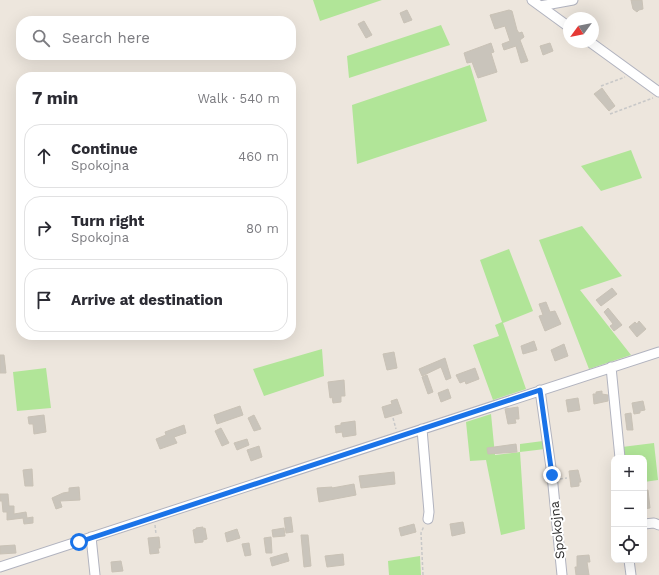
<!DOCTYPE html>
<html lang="en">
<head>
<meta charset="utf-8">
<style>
  :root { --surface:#fff; --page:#f2f2f3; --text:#2b2b33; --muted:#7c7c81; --line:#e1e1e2 }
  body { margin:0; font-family:"Work Sans",sans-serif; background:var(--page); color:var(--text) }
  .controls { position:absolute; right:12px; bottom:12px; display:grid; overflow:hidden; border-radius:8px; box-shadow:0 4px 16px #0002 }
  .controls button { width:36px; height:36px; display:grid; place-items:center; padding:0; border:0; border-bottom:1px solid var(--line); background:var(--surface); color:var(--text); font:20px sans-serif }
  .compass { position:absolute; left:563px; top:12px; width:36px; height:36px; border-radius:50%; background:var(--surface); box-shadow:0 4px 16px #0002; rotate:237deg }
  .stop { position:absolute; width:12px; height:12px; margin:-9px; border:3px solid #1a73e8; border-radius:50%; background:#fff }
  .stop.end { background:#1a73e8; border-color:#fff; box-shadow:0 1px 4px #0008 }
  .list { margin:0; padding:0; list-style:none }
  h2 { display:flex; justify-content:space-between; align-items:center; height:52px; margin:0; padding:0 16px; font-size:17px }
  h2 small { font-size:13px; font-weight:400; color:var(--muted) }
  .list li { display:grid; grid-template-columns:26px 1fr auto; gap:12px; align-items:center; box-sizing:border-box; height:64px; margin:0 8px 8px; padding:0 8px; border:1px solid var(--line); border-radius:16px }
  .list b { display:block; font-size:15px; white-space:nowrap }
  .list p { margin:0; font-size:13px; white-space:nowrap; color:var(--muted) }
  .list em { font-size:13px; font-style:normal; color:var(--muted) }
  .icon { flex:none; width:22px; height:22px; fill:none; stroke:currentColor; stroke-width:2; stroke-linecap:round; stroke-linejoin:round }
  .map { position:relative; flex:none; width:659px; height:575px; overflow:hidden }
  .search { position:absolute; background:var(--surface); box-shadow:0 4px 16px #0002; left:16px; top:16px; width:280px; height:44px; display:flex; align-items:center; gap:10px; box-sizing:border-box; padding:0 14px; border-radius:16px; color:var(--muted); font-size:15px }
  .panel { position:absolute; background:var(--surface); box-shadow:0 4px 16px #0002; left:16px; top:72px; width:280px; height:268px; border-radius:16px }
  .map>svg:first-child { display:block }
</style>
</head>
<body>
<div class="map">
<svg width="659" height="575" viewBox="0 0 659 575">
  <rect width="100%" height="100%" fill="#ede6dd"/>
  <path fill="#b1e598" d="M313,0H382L320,21Z
    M441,25L450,45L349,78L347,56Z
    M470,65L487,121L357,164L352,105Z
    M631,150L642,178L601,191L581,166Z
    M582,226L622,276L580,290L631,355L589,369L539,240Z
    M509,249L533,311L503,323L526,389L493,400L473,345L499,336L495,325L502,322L480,260Z
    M322,349L324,376L264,396L253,369Z
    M46,368L51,408L17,411L13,372Z
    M491,414L495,455L520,452V444L543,441L545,449L520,452L525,529L501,535L486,460L470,461L466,422Z
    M654,443L658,480L644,482V458H623L622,447Z
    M420,556L421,575H389L388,561Z"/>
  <path fill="#c9c4bb" stroke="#c9c2b6" d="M631,0H642L643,9L639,10L637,12L633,9Z
    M407,10L412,20L404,23L400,13Z
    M509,10L512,11L517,30L519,33L522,32L524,37L520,40L528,61L521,63L516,46L504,50L502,44L510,41L505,26L495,29L490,15Z
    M364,21L372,35L366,38L358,24Z
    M491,43L494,52L491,53L497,72L478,78L472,62L467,63L464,53Z
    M550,43L553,51L543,55L540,46Z
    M602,88L615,106L609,111L594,94Z
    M612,288L617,294L601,306L596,300Z
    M546,302L550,312L555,311L561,324L545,331L539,316L543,315L539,304Z
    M608,308L622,325L614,331L610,326L613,324L604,312Z
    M639,321L646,329L637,337L629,327L635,322L637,324Z
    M534,341L537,350L523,354L521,346Z
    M564,344L568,356L555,361L551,350Z
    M394,352L397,368L387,370L383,354Z
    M0,355H4L6,373H0Z
    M445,358L451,378L446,380L441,367L422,376L419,369Z
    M475,368L479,379L466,384L465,381L460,383L456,375Z
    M427,375L433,392L428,394L422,377Z
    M344,380L345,396H341V402L333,403L332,397L330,398L328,382Z
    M448,389L451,398L441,402L438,393Z
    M602,391V394L608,395V401L594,404L593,394H596V392Z
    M578,398L580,410L568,412L566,400Z
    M397,399L402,413L385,418L382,407L392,404L391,401Z
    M643,401L645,410L640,411V413L634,414L632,403Z
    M240,406L243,415L217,424L214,415Z
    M518,407L519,419H515L516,423L508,424L505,409Z
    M631,413L633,430H627L625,414Z
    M44,415L46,432L34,434L33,424H29L28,417Z
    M254,415L261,429L254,431L248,418Z
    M355,421L356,435L343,437L342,432L336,433L335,426L341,425V423Z
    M184,425L186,433L174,437L177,443L160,449L156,439L166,435L165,432Z
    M221,428L229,443L222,446L215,431Z
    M247,439L249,445L237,450L234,443Z
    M516,444L517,452L488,454L487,448Z
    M259,446L262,457L251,461L247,450Z
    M32,469L33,486H25L23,470Z
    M578,470L581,482H579V486L571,487L569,471Z
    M394,472L395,484L361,488L359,476Z
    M354,484L356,495L319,502L317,488L332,487V488Z
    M79,487L80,500L60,501L62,507L56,509L52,498L63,493L69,492V488Z
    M648,490L650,508L644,509V491Z
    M0,494H8L9,506H14V514L26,512L27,518L33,517V523L24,524L23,518L7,520V512H3L2,501H0Z
    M291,517L293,532L286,533L284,518Z
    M463,522L465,533L452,536L450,524Z
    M414,524L416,532L401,536L399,528Z
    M203,527V529L205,528L207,539L203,540V542L195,543L193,530L196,529V528Z
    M284,528L285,536L273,537L272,530Z
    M237,529L240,538L227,542L225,533Z
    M301,535H308L311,566L304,567Z
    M159,537L160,548H158L159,553L150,554L148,538Z
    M271,537L272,553H266L264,538Z
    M249,543L251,555L245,556L242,544Z
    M15,545L16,553L0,554V546Z
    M287,553L289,561L272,566L270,558Z
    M343,554L344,565L327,567L325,556Z
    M589,555L590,562H587L589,575H576L575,567H577V556Z
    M121,561L123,571L112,572L111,562Z"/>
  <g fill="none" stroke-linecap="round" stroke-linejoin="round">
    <defs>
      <path id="minor" d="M532,0L569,27
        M540,6L573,0
        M590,42L659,92
        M611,367L620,458
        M540,390L552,475L562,575
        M422,429L429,512L428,519
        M644,524L654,523L659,525
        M91,537L95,575
        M629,560L631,575
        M0,567L659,352"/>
    </defs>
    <use href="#minor" stroke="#b1b3bf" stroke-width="11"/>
    <path stroke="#c8c8c8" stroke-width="1.5" stroke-dasharray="3 2" stroke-linecap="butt" d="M601,86L625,77
      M610,114L653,98
      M393,418L396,429
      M560,479L567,478
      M155,525L156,534
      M423,575L421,533L424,526"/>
    <use href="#minor" stroke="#fff" stroke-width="9"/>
  </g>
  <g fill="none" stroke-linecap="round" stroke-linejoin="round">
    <path stroke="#1a73e8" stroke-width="5" d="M79,542L540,390L552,475"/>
  </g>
  <g text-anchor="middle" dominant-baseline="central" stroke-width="4" stroke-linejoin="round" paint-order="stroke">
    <g font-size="13" fill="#2b2b2b" stroke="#fff">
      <text transform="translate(557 530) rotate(-96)">Spokojna</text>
    </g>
  </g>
</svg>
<div class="controls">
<button>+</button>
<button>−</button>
<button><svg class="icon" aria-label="locate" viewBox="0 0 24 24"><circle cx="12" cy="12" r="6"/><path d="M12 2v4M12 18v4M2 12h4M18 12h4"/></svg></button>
</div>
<svg class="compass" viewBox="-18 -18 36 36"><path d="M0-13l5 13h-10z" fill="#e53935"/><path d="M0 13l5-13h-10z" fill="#7c7c81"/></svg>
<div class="stop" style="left:79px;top:542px"></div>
<div class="stop end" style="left:552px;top:475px"></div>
<div class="search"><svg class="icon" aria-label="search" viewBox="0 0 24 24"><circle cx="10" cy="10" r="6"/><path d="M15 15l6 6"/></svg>Search here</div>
<section class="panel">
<h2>7 min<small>Walk · 540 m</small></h2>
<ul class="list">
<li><svg class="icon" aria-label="ahead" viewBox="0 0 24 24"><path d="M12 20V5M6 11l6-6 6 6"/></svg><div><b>Continue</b><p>Spokojna</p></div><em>460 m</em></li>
<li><svg class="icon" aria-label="right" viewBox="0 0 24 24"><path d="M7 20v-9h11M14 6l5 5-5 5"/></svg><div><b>Turn right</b><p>Spokojna</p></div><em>80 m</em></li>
<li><svg class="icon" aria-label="arrive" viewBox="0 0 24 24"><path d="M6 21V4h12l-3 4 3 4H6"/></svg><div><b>Arrive at destination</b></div></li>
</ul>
</section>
</div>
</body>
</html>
